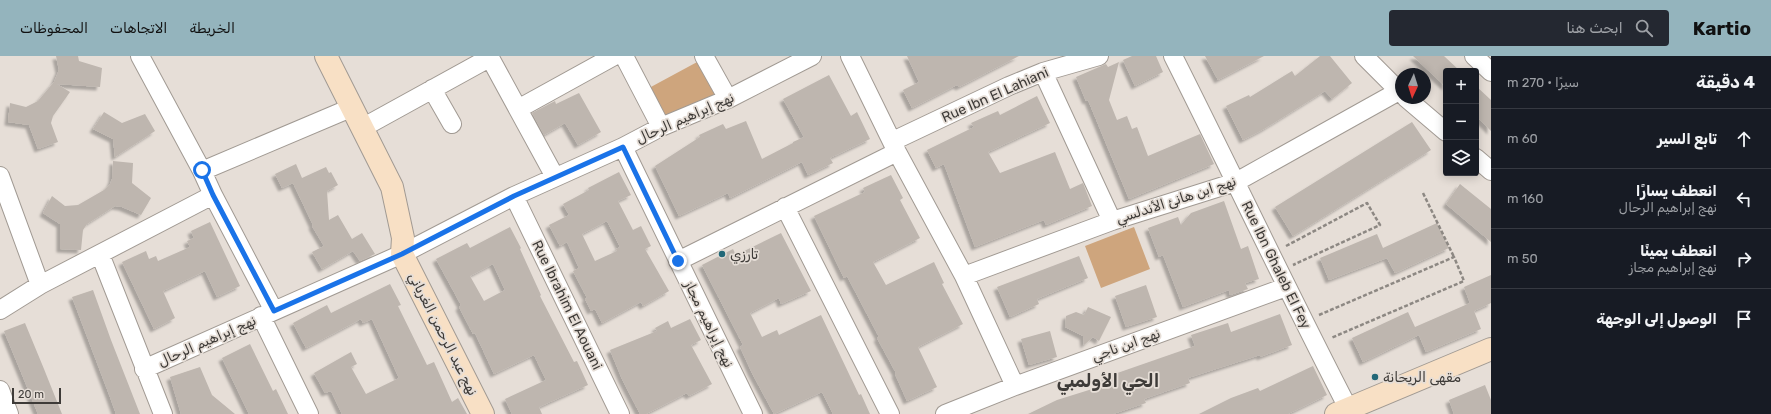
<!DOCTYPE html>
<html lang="ar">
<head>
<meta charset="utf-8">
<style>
  :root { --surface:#171b24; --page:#242831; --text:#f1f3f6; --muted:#9ea1a6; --line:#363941; --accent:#94b4bd }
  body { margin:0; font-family:Rubik,Vazirmatn,sans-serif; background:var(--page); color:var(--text); direction:rtl }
  .controls { position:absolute; right:12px; top:12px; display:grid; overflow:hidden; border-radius:4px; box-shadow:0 2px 10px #0003 }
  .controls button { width:36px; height:36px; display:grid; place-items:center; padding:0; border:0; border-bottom:1px solid var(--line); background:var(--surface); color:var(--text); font:20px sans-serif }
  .compass { position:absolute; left:1395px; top:12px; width:36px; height:36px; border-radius:50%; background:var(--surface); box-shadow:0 2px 10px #0003; rotate:184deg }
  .scale { position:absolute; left:12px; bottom:10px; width:49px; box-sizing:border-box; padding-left:4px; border:2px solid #3e3b38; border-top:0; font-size:11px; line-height:14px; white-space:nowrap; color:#3e3b38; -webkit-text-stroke:3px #e6ded7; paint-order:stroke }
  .stop { position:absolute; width:12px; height:12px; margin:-9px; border:3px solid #1a73e8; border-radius:50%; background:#fff }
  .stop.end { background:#1a73e8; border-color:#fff; box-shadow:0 1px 4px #0008 }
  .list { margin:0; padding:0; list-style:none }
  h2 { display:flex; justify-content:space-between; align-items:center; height:52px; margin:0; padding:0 16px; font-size:17px }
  h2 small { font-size:13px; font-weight:400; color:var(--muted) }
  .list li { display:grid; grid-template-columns:26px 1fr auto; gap:12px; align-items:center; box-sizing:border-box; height:60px; padding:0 16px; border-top:1px solid var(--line) }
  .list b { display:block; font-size:15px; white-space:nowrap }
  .list p { margin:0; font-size:13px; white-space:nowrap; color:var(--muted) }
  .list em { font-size:13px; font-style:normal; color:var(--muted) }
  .icon { flex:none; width:22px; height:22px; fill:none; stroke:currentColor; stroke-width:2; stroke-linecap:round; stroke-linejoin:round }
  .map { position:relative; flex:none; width:1491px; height:358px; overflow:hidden; direction:ltr }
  header { display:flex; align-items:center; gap:24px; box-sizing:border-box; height:56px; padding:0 20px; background:var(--accent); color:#111 }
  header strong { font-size:19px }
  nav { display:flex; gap:22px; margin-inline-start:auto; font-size:14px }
  .search { width:280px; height:36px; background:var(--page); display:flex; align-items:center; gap:10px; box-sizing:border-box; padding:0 14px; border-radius:4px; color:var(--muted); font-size:15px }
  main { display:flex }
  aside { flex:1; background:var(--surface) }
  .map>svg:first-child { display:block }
</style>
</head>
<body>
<header>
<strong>Kartio</strong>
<div class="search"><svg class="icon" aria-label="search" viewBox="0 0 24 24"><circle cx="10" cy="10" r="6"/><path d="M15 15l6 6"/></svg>ابحث هنا</div>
<nav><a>الخريطة</a><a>الاتجاهات</a><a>المحفوظات</a></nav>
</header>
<main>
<aside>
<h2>4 دقيقة<small>سيرًا · 270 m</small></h2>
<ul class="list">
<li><svg class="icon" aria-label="ahead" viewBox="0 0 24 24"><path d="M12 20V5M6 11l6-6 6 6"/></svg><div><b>تابع السير</b></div><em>60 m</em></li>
<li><svg class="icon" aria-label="left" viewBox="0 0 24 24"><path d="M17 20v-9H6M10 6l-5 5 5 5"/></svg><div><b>انعطف يسارًا</b><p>نهج إبراهيم الرحال</p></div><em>160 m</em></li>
<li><svg class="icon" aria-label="right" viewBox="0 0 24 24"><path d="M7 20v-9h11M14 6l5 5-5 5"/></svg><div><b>انعطف يمينًا</b><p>نهج إبراهيم مجاز</p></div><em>50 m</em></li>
<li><svg class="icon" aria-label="arrive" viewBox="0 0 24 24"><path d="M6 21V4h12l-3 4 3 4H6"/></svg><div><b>الوصول إلى الوجهة</b></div></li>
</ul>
</aside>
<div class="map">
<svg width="1491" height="358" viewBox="0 0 1491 358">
  <defs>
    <filter id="shadow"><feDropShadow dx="-3.5" dy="3.5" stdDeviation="1" flood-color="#0004"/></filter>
  </defs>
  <rect width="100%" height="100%" fill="#e6ded7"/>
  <path fill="#cea57d" d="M699,5L717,39L667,66L649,32Z
    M1134,171L1150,213L1101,232L1085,190Z"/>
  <path fill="#beb6af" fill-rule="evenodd" filter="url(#shadow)" d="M56,0H78L79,5L102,12L100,31L57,28L70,36L53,60L51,67L58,86L38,93L29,69L8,66L10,47L26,51L38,45L54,26L59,14Z
    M907,0H1019L959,31L957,29L912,52L903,34L919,26Z
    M1132,0H1156L1163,16L1135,30L1123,4Z
    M1205,0H1264L1218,24Z
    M1320,0H1330L1352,27L1332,43L1325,35L1264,73L1243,84L1226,50L1249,39L1250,41L1292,15L1295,20Z
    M1413,0H1444L1460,15H1446V31Z
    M1119,6L1109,44L1117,64L1127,60L1132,73L1137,71L1148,100L1200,78L1214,108L1129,143L1088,44L1086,45L1076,21L1106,8L1108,11Z
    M829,19L851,60L857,56L870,83L830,102L833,107L808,119L802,106L730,142L728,137L679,160L655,110L700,81L699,79L723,68L726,73L746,65L762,103L793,87V86L804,81L783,43Z
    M1476,30L1491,44V75L1476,60Z
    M579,37L601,76L578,89L565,67L544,79L532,57L555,45L556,48Z
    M1037,40L1050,67L988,96L1000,117L1055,96L1070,133L1083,127L1092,150L1046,169L1044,164L975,191L944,108L936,112L927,94L974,71L971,67L998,55L1000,59Z
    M104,56L122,67L145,58L155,75L115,101L113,83L93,73Z
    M1412,66L1431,94L1293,180L1275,151Z
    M113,105L133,107L132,127L151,142L141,159L122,151L115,150L87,168L83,174L81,194L60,193V168L43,157L52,140L65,150L78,149L104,134L110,128L112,123Z
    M296,108L302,122L326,111L329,117L331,116L338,129L327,135L329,164L338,159L352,183L362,177L375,198L360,205L353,195L322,213L312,196L324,190L312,170L313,169L293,127L282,132L275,118Z
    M619,116L631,139L618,145L633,174L641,170L651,190L645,193L669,235L643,250L641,246L602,267L595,253L591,255L585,243L587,242L573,215L579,212L567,186L560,190L549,169L569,159L563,148L589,134L588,132ZM607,165L620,191L616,193L617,195L595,205L582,178Z
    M891,119L903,142L900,144L920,182L873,206L886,229L934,206L944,227L942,228L963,268L918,291L937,331L907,345L895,318L896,317L877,282L879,281L847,220L844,222L814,160L865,136L863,132Z
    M1460,128L1491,153V186L1446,148Z
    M1224,145L1241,193L1248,190L1259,223L1245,227L1248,233L1230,239L1229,234L1183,251L1163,199L1159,201L1148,172L1178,161L1181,169L1191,157Z
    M210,166L240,230L217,241L205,215L163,235L175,262L154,273L122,206L146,195L149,203L156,200L158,205L190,191L187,185L194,182L191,175Z
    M1437,167L1449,192L1395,217L1387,202L1329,224L1320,202L1377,178L1383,192Z
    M510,171L521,192L520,193L541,239L540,240L574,306L577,305L588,329L539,351L542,358H512L505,343L546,324L534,299L494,318L475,277L473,278L459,251L461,249L436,203L467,187L470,192ZM493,208L505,234L484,245L470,220Z
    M781,177L811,235L781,248L779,242L750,257L762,281L777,274L779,279L821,259L859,339L861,338L870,358H833L822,336L774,358L752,317L740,291L743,289L702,209L733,193L736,199Z
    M1079,200L1088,222L1037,243L1039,248L1010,261L997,231Z
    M1491,219V247L1474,255L1481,273L1426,296L1419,279L1363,306L1352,282L1408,256L1415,271L1470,247L1464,231Z
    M390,228L401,249L398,250L427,309L434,306L452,346L458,342L467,358H342L331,335L325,337L314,317L351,296L357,308L351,311L366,338L399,322L372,263L363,267L361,263L306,292L293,267L327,249L331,257Z
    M1146,229L1157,261L1126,271L1115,240Z
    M93,234L111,284L140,358H116L110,341L72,241Z
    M1088,251L1111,261L1099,285L1093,281L1084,289L1083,280L1065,271L1066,260L1076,256L1084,259Z
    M1280,258L1292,289L1260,301V299L1188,322L1190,327L1144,343L1146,347L1113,358H1028L1057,344L1105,329L1103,322L1195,290L1191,279L1228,267L1231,276Z
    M690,263L701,284L691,289L712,328L689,340L687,337L646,358H640L622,323L610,294L657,275L655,272L668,265L671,272Z
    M25,267L44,313L62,358H38L23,321L4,275Z
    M1050,275L1057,301L1029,309L1021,283Z
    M250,288L273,335L276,333L288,358H249L222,302Z
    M1313,310L1327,339L1288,358H1199L1231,342L1258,332L1260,335Z
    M200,311L212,339L235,358H181L170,321Z
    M1485,329L1491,344V358H1454L1449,344Z"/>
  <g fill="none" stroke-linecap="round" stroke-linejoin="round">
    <defs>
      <path id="street" d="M140,0L202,115L213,139L274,255
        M489,0L555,121
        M624,0L661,71
        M704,0L728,43
        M850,0L897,96L964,220L1015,330
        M1173,0C1232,117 1288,236 1348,352
        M1364,0L1401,37
        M1474,0L1491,16
        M1043,16L1112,165
        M432,33L452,68
        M1406,42L1446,76
        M518,53L614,0
        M362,72L489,2
        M893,85L1009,30L1043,16L1099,0
        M623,91L753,358
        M1476,102L1491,115
        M202,115L353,51
        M0,120L40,229
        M514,140L620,358
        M785,151L890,358
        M100,198L163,358
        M678,205L897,96
        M964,220L1112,165L1236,126L1399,35
        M0,254L40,229L213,139
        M261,260L309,358
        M144,313L402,198L514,140L623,91L661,71L728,43L812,0
        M0,334L9,358
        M945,358L1015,330L1286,231"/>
      <path id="secondary" d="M326,0L392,131L403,182L402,198L483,358
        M1336,358L1491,293"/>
    </defs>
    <use href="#street" stroke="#a19a93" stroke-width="20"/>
    <use href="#secondary" stroke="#a19a93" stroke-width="24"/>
    <path stroke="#8d8883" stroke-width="2.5" stroke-dasharray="4 2" stroke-linecap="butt" d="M1423,137L1454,201
      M1286,190L1367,147L1380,169L1293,209
      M1319,259L1454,201L1464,225L1331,282"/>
    <use href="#street" stroke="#fff" stroke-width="18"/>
    <use href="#secondary" stroke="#f8e0c5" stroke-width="22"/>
  </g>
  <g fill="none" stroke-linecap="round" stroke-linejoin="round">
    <path stroke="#1a73e8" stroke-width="5" d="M202,114L213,139L274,255L402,198L514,140L623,91L678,205"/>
  </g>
  <g fill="#226878" stroke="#e6ded7" stroke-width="1.5">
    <circle cx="722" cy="198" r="4"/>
    <circle cx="1375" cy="321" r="4"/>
  </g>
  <g text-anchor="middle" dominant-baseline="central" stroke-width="3.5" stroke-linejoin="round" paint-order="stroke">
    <g font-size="14" fill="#3e3b38" stroke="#e6ded7">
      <text transform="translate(995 39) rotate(-24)">Rue Ibn El Lahiani</text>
      <text transform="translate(685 62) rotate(-24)">نهج إبراهيم الرحال</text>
      <text transform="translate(1176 144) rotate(-18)">نهج ابن هانئ الأندلسي</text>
      <text transform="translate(1276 209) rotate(64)">Rue Ibn Ghaleb El Fey</text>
      <text transform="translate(567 249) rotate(64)">Rue Ibrahim El Aouani</text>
      <text transform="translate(709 268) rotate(64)">نهج إبراهيم مجاز</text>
      <text transform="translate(443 278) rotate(63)">نهج عبد الرحمن الغرياني</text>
      <text transform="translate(207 285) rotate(-24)">نهج إبراهيم الرحال</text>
      <text transform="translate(1126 289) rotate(-20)">نهج ابن ناجي</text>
    </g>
    <g font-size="14" fill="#3e3b38" stroke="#e6ded7" text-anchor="start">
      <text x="730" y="198">تارزي</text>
      <text x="1383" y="321">مقهى الريحانة</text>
    </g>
    <g font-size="18" font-weight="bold" fill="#3e3b38" stroke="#e6ded7">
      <text x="1108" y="325">الحي الأولمبي</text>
    </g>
  </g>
</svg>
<div class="controls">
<button>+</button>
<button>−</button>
<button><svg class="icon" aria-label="layers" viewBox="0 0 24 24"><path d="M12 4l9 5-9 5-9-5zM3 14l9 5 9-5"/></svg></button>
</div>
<svg class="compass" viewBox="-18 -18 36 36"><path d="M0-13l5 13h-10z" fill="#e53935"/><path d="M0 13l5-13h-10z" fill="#9ea1a6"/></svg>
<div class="scale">20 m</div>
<div class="stop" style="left:202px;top:114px"></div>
<div class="stop end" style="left:678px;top:205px"></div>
</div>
</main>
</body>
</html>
